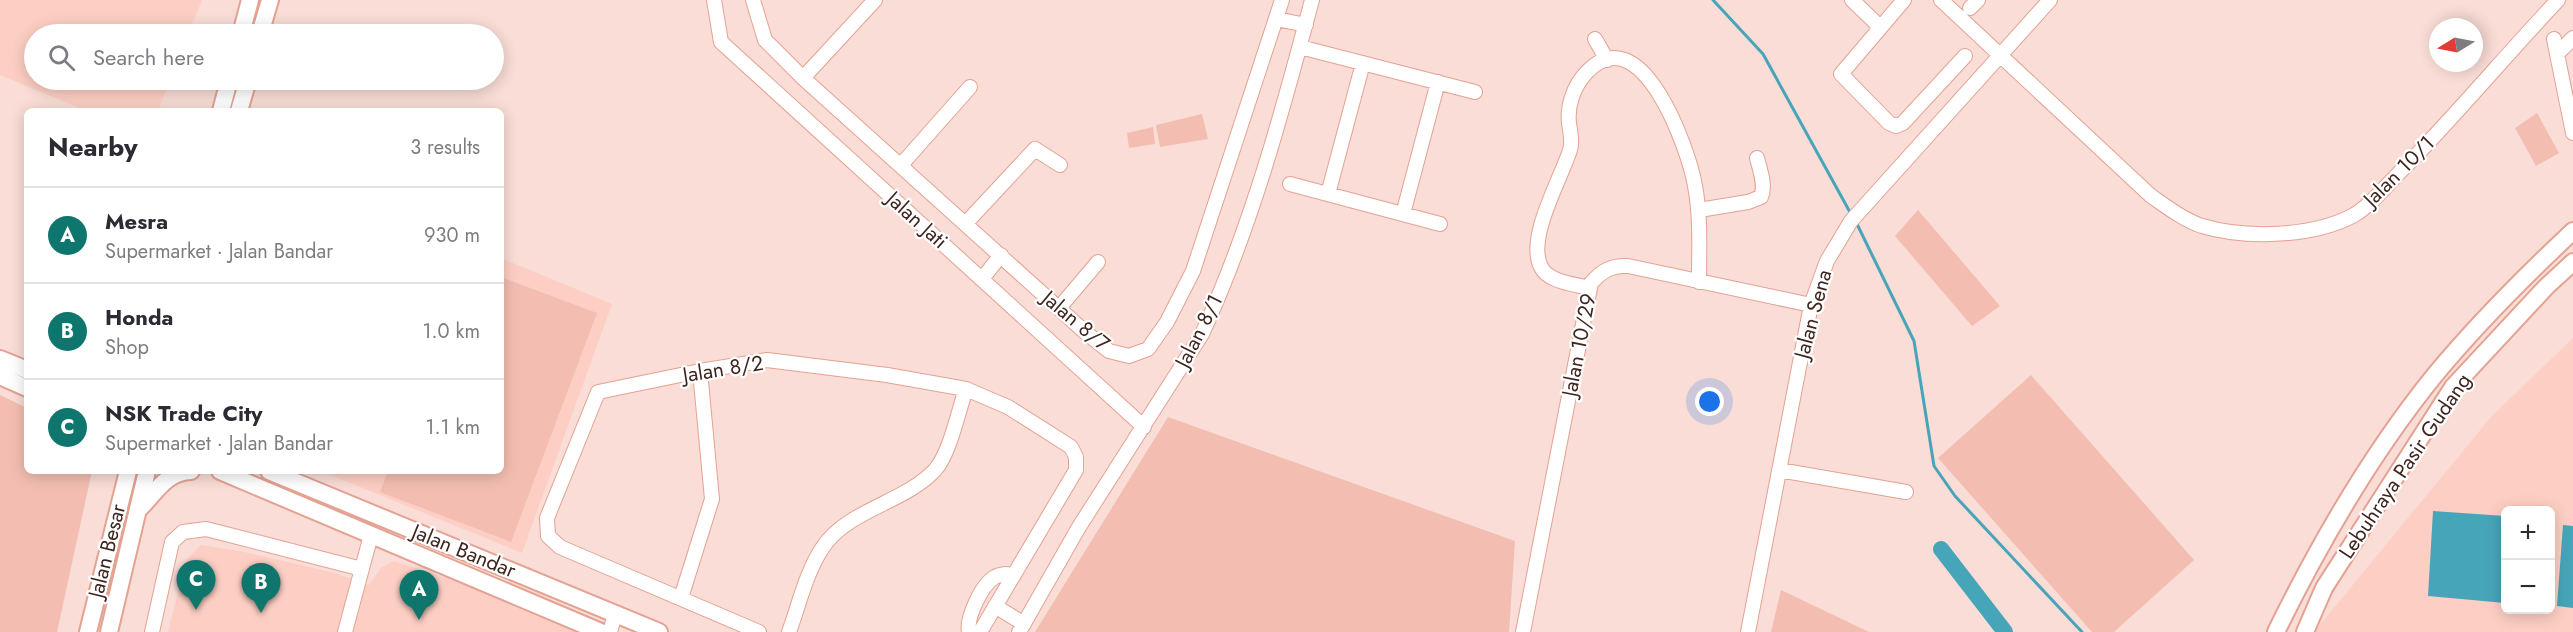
<!DOCTYPE html>
<html lang="en">
<head>
<meta charset="utf-8">
<style>
  :root { --surface:#fff; --page:#f7f7f7; --text:#2b2b33; --muted:#7c7c81; --line:#e1e1e2; --accent:#0f766e }
  body { margin:0; font-family:Jost,sans-serif; background:var(--page); color:var(--text) }
  .controls { position:absolute; right:18px; bottom:18px; display:grid; overflow:hidden; border-radius:9px; box-shadow:0 3px 15px #0003 }
  .controls button { width:54px; height:54px; display:grid; place-items:center; padding:0; border:0; border-bottom:2px solid var(--line); background:var(--surface); color:var(--text); font:30px sans-serif }
  .compass { position:absolute; left:2429px; top:18px; width:54px; height:54px; border-radius:50%; background:var(--surface); box-shadow:0 3px 15px #0003; rotate:260deg }
  .you { position:absolute; left:1710px; top:402px; width:21px; height:21px; margin:-15px; border:4px solid #fff; border-radius:50%; background:#1a73e8; box-shadow:0 0 0 9px #1a73e833 }
  .badge { display:grid; place-items:center; width:39px; height:39px; border-radius:50%; background:var(--accent); color:#fff; font-size:20px; font-weight:700 }
  .pin { position:absolute; translate:-50% -50px; filter:drop-shadow(0 2px 3px #0008) }
  .pin::after { content:''; position:absolute; top:32px; width:21px; height:18px; background:inherit; clip-path:polygon(0 0,100% 0,50% 100%) }
  .list { margin:0; padding:0; list-style:none }
  h2 { display:flex; justify-content:space-between; align-items:center; height:78px; margin:0; padding:0 24px; font-size:26px }
  h2 small { font-size:20px; font-weight:400; color:var(--muted) }
  .list li { display:grid; grid-template-columns:39px 1fr auto; gap:18px; align-items:center; box-sizing:border-box; height:96px; padding:0 24px; border-top:2px solid var(--line) }
  .list b { display:block; font-size:22px; white-space:nowrap }
  .list p { margin:0; font-size:20px; white-space:nowrap; color:var(--muted) }
  .list em { font-size:20px; font-style:normal; color:var(--muted) }
  .icon { flex:none; width:33px; height:33px; fill:none; stroke:currentColor; stroke-width:2; stroke-linecap:round; stroke-linejoin:round }
  .map { position:relative; flex:none; width:2573px; height:632px; overflow:hidden }
  .search { position:absolute; background:var(--surface); box-shadow:0 3px 15px #0003; left:24px; top:24px; width:480px; height:66px; display:flex; align-items:center; gap:15px; box-sizing:border-box; padding:0 21px; border-radius:33px; color:var(--muted); font-size:22px }
  .panel { position:absolute; background:var(--surface); box-shadow:0 3px 15px #0003; left:24px; top:108px; width:480px; height:366px; border-radius:9px }
  .map>svg:first-child { display:block }
</style>
</head>
<body>
<div class="map">
<svg width="2573" height="632" viewBox="0 0 2573 632">
  <rect width="100%" height="100%" fill="#f9ddd6"/>
  <path fill="#fdcfc4" fill-rule="evenodd" d="M0,0H202L188,34H34V80H170L158,111H87L0,75Z
    M501,258L612,304L522,553L321,471H501Z
    M2573,338V632H2314L2491,417ZM2506,510H2550V610H2506Z
    M201,545L240,551L335,573L369,585L381,568L394,561L477,588L583,632H168L186,560Z"/>
  <path fill="#f3beb1" d="M2537,113L2559,153L2536,166L2515,128Z
    M1202,114L1208,139L1160,147L1156,125Z
    M1153,127L1155,144L1129,148L1127,133Z
    M1918,210L2000,306L1972,326L1895,236Z
    M501,277L597,313L511,542L380,492L388,471H501Z
    M2031,375L2194,560L2114,632H2092L1938,458Z
    M0,395L27,408V471H92L57,632H0Z
    M1168,417L1515,541L1509,632H1035Z
    M1781,590L1869,632H1771Z"/>
  <path fill="#47a5b9" d="M2433,511L2505,516V603L2428,596Z
    M2563,525L2573,526V608L2557,606Z"/>
  <g fill="none" stroke-linecap="round" stroke-linejoin="round">
    <path stroke="#47a5b9" stroke-width="3" d="M1713,0L1763,54L1851,214
      M1856,222L1914,341L1934,466L1955,496L2082,632"/>
    <path stroke="#47a5b9" stroke-width="16" d="M1941,549L2005,632"/>
    <defs>
      <path id="minor" d="M714,0L721,42L1144,427
        M753,0L765,40L803,78L1085,332L1109,351L1129,356L1148,349L1167,322L1193,271L1282,0
        M1852,0L1880,27
        M1904,0L1841,74L1889,123L1896,126L1903,123L1965,56
        M1941,0L2151,196C2167,207 2184,220 2202,226C2246,239 2314,237 2354,215C2373,204 2388,183 2404,168C2457,114 2506,55 2558,0
        M1970,8L1978,0
        M1276,19L1306,25
        M1595,39L1607,60
        M2554,39L2573,133
        M1300,47L1475,92
        M2557,54L2573,38
        M803,78L875,0
        M901,165L970,87
        M1290,184L1440,224
        M1328,194L1363,63
        M1699,210L1748,202L1761,197C1766,186 1760,170 1757,158
        M1403,214L1438,82
        M966,223L1035,149L1060,165
        M982,279L1001,255
        M1589,288C1574,284 1548,282 1541,267C1526,238 1561,179 1570,150C1573,141 1570,132 1569,123C1567,105 1574,86 1586,73C1641,13 1689,150 1695,186C1701,218 1699,250 1699,282
        M1059,308L1098,262
        M1779,470L1906,492
        M681,598L712,499L700,371
        M995,606L1024,624
        M152,632L172,542L183,532L206,529L362,569
        M345,632L371,535
        M610,632L615,614
        M759,632L560,547L548,536L547,518L598,392L700,371L767,360L887,375L966,389L1008,407L1071,447L1076,457V470L980,632
        M789,632C799,605 806,572 823,547C849,509 904,503 935,470C950,453 958,412 966,389
        M969,632C966,618 982,584 995,577C1001,573 1007,574 1014,575
        M1019,632L1079,527L1202,334C1251,228 1282,113 1312,0
        M1523,632L1591,283C1602,271 1611,265 1628,266L1811,305
        M1748,632L1811,305L1827,261L1851,221L2050,0"/>
      <path id="major" d="M241,34L250,0
        M260,34L270,0
        M221,111L229,80
        M239,111L248,80
        M0,359L27,370
        M0,376L27,388
        M220,471L601,632
        M269,471L659,632
        M138,510C156,493 165,472 191,471
        M88,632L128,471
        M109,632L147,471
        M2276,632C2320,542 2371,454 2434,376C2477,324 2524,277 2573,231
        M2305,632L2324,588L2453,387L2546,287L2573,262"/>
    </defs>
    <use href="#minor" stroke="#e4a292" stroke-width="16"/>
    <use href="#major" stroke="#e4a292" stroke-width="20"/>
    <use href="#minor" stroke="#fff" stroke-width="14"/>
    <use href="#major" stroke="#fff" stroke-width="16"/>
  </g>
  <g text-anchor="middle" dominant-baseline="central" stroke-width="4.5" stroke-linejoin="round" paint-order="stroke">
    <g font-size="21" fill="#3f251f" stroke="#fff">
      <text transform="translate(2399 171) rotate(-45)">Jalan 10/1</text>
      <text transform="translate(917 220) rotate(42)">Jalan Jati</text>
      <text transform="translate(1813 314) rotate(-75)">Jalan Sena</text>
      <text transform="translate(1076 321) rotate(40)">Jalan 8/7</text>
      <text transform="translate(1199 331) rotate(-63)">Jalan 8/1</text>
      <text transform="translate(1579 345) rotate(-79)">Jalan 10/29</text>
      <text transform="translate(723 369) rotate(-9)">Jalan 8/2</text>
      <text transform="translate(2405 466) rotate(-56)">Lebuhraya Pasir Gudang</text>
      <text transform="translate(107 551) rotate(-76)">Jalan Besar</text>
      <text transform="translate(464 551) rotate(22)">Jalan Bandar</text>
    </g>
  </g>
</svg>
<div class="controls">
<button>+</button>
<button>−</button>
</div>
<svg class="compass" viewBox="-18 -18 36 36"><path d="M0-13l5 13h-10z" fill="#e53935"/><path d="M0 13l5-13h-10z" fill="#7c7c81"/></svg>
<div class="you"></div>
<div class="pin badge" style="left:419px;top:620px">A</div>
<div class="pin badge" style="left:261px;top:613px">B</div>
<div class="pin badge" style="left:196px;top:610px">C</div>
<div class="search"><svg class="icon" aria-label="search" viewBox="0 0 24 24"><circle cx="10" cy="10" r="6"/><path d="M15 15l6 6"/></svg>Search here</div>
<section class="panel">
<h2>Nearby<small>3 results</small></h2>
<ul class="list">
<li><span class="badge">A</span><div><b>Mesra</b><p>Supermarket · Jalan Bandar</p></div><em>930 m</em></li>
<li><span class="badge">B</span><div><b>Honda</b><p>Shop</p></div><em>1.0 km</em></li>
<li><span class="badge">C</span><div><b>NSK Trade City</b><p>Supermarket · Jalan Bandar</p></div><em>1.1 km</em></li>
</ul>
</section>
</div>
</body>
</html>
